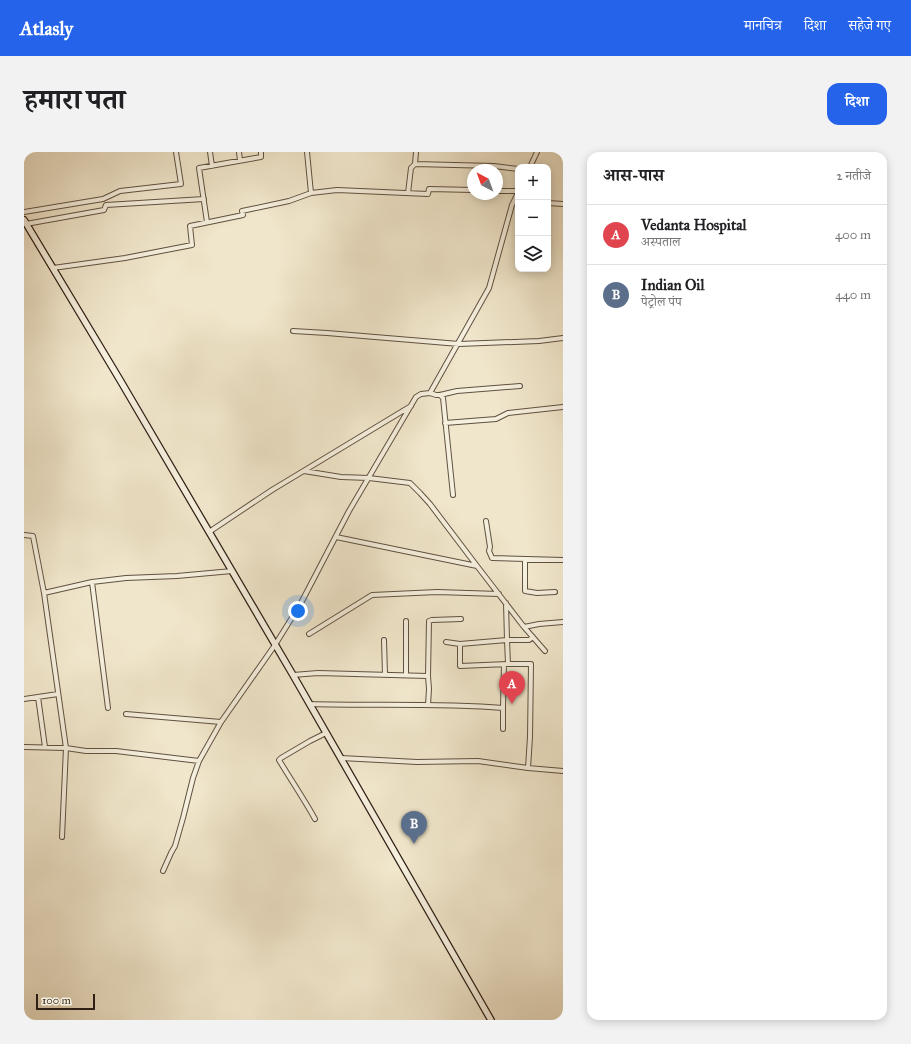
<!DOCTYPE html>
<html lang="hi">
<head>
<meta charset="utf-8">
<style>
  :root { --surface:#fff; --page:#f2f2f2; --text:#202124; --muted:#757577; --line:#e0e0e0; --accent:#2563eb }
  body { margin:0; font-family:"IM FELL Great Primer","Noto Serif Devanagari",serif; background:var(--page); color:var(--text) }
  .controls { position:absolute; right:12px; top:12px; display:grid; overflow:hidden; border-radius:8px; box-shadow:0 2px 10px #0003 }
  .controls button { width:36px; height:36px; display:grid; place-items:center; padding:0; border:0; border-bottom:1px solid var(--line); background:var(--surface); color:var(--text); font:20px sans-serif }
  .compass { position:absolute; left:443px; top:12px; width:36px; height:36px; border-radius:50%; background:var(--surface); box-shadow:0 2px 10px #0003; rotate:319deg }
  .scale { position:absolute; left:12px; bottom:10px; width:59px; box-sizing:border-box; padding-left:4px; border:2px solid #301f15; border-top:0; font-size:11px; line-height:14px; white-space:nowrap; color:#301f15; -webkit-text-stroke:3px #f5efdd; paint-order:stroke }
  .you { position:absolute; left:274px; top:459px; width:14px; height:14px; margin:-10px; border:3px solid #fff; border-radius:50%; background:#1a73e8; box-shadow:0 0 0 6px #1a73e833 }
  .badge { display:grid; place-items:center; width:26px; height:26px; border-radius:50%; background:var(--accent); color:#fff; font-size:13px; font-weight:700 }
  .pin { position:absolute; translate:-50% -33px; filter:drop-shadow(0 1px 2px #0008) }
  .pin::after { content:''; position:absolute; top:21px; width:14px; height:12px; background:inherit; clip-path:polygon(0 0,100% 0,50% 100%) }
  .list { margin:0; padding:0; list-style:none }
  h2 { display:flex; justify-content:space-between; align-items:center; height:52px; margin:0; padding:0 16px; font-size:17px }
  h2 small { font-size:13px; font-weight:400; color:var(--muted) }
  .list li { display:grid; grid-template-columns:26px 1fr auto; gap:12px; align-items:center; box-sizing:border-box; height:60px; padding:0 16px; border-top:1px solid var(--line) }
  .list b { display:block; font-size:15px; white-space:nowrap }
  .list p { margin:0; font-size:13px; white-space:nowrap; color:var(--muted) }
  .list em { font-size:13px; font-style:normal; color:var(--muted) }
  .icon { flex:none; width:22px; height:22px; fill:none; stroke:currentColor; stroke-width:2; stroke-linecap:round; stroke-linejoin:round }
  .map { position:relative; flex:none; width:539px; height:868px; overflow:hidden; border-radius:12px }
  header { display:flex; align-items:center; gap:24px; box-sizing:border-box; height:56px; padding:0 20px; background:var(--accent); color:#fff }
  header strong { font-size:19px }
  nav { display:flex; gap:22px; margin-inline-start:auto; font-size:14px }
  .intro { display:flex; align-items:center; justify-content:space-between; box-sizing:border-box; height:96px; padding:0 24px }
  h1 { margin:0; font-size:28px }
  .button { padding:10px 18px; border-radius:12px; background:var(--accent); color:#fff; font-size:14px; font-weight:700 }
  main { display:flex; gap:24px; padding:0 24px }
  aside { flex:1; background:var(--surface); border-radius:12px; box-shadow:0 2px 10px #0003 }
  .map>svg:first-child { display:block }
</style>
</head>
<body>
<header>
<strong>Atlasly</strong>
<nav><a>मानचित्र</a><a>दिशा</a><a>सहेजे गए</a></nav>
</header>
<div class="intro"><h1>हमारा पता</h1><a class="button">दिशा</a></div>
<main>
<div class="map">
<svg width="539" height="868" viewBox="0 0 539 868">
  <rect width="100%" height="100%" fill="#f0e6cb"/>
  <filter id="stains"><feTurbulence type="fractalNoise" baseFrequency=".005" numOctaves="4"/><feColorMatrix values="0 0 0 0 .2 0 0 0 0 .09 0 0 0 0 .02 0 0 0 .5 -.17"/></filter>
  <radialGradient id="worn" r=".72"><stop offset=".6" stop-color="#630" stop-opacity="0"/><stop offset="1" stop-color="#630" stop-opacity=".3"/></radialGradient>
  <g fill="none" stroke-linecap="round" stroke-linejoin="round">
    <defs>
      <path id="minor" d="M186,0L188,14
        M215,0L216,9
        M391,12L392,0
        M506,15L513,0
        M473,39H494
        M287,41L313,38L404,42L405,37L449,38
        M384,41L387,16L391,12L470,14L494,17
        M524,51L539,52
        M0,60L79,47L96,39L157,32L152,0
        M183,70L175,16L237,5V0
        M2,72L80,58L82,53L180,47
        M29,116L101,106L168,93L166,74L219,63L218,59L265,49L287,41L283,0
        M269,179L303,181L435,192L515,189L539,186
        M406,241L465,136L488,53L494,41
        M416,243L419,246L429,343
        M421,271L472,267L484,261L539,255
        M280,319L317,325L345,326L386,331L396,341L406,352L453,414L312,385
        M462,369L466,395L465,399L468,406L539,408
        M185,380L248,338L387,254
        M0,383L9,384L20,441L42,596L38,685
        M501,407V439L513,441L531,440
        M453,414L500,475
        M68,430L84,556
        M20,441L68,430L102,426L153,424L208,419
        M482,451L483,488L436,492V514L484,512L483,488H505L509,485
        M382,469V523
        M285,482L348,443L413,440L475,442
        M360,488L361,523
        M422,490L436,492
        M521,499L500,475L515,472L539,470
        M484,512H507L506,585L504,616
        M269,523L294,521L404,524
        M14,545L21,595
        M0,547L34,542
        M285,552C350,554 415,551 479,556V577
        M404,553L405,537L404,524L405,469L408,468L437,467
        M479,556L480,512
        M102,562L197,570
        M0,595L42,596L62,599H92L175,609
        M317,606L393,610L454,609L504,616L539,619
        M291,667C280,647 267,628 255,608L257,606L286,589L302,581
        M139,719L147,701L151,694L159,666L169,626L175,609L197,570L251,493L277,451L325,359L392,245L397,242L406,241L412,243H416L433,239L496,234"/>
      <path id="secondary" d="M0,68L96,228L269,523L467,868"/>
    </defs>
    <use href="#minor" stroke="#605142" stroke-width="6"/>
    <use href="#secondary" stroke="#301f15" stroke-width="8"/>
    <use href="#minor" stroke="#f5efdd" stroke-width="4"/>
    <use href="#secondary" stroke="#f5efdd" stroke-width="5.5"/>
  </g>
  <rect width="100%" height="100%" filter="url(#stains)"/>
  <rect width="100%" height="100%" fill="url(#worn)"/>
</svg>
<div class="controls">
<button>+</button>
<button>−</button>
<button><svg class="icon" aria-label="layers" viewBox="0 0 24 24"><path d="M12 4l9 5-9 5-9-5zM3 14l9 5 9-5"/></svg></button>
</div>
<svg class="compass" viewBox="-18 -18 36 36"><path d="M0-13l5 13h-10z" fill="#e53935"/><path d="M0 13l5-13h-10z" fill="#757577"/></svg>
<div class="scale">100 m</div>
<div class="you"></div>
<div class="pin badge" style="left:488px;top:552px;background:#e0444e">A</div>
<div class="pin badge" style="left:390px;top:692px;background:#5c6f8a">B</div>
</div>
<aside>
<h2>आस-पास<small>2 नतीजे</small></h2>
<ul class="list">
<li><span class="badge" style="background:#e0444e">A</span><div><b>Vedanta Hospital</b><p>अस्पताल</p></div><em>400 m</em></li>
<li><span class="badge" style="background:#5c6f8a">B</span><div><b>Indian Oil</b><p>पेट्रोल पंप</p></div><em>440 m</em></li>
</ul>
</aside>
</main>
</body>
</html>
